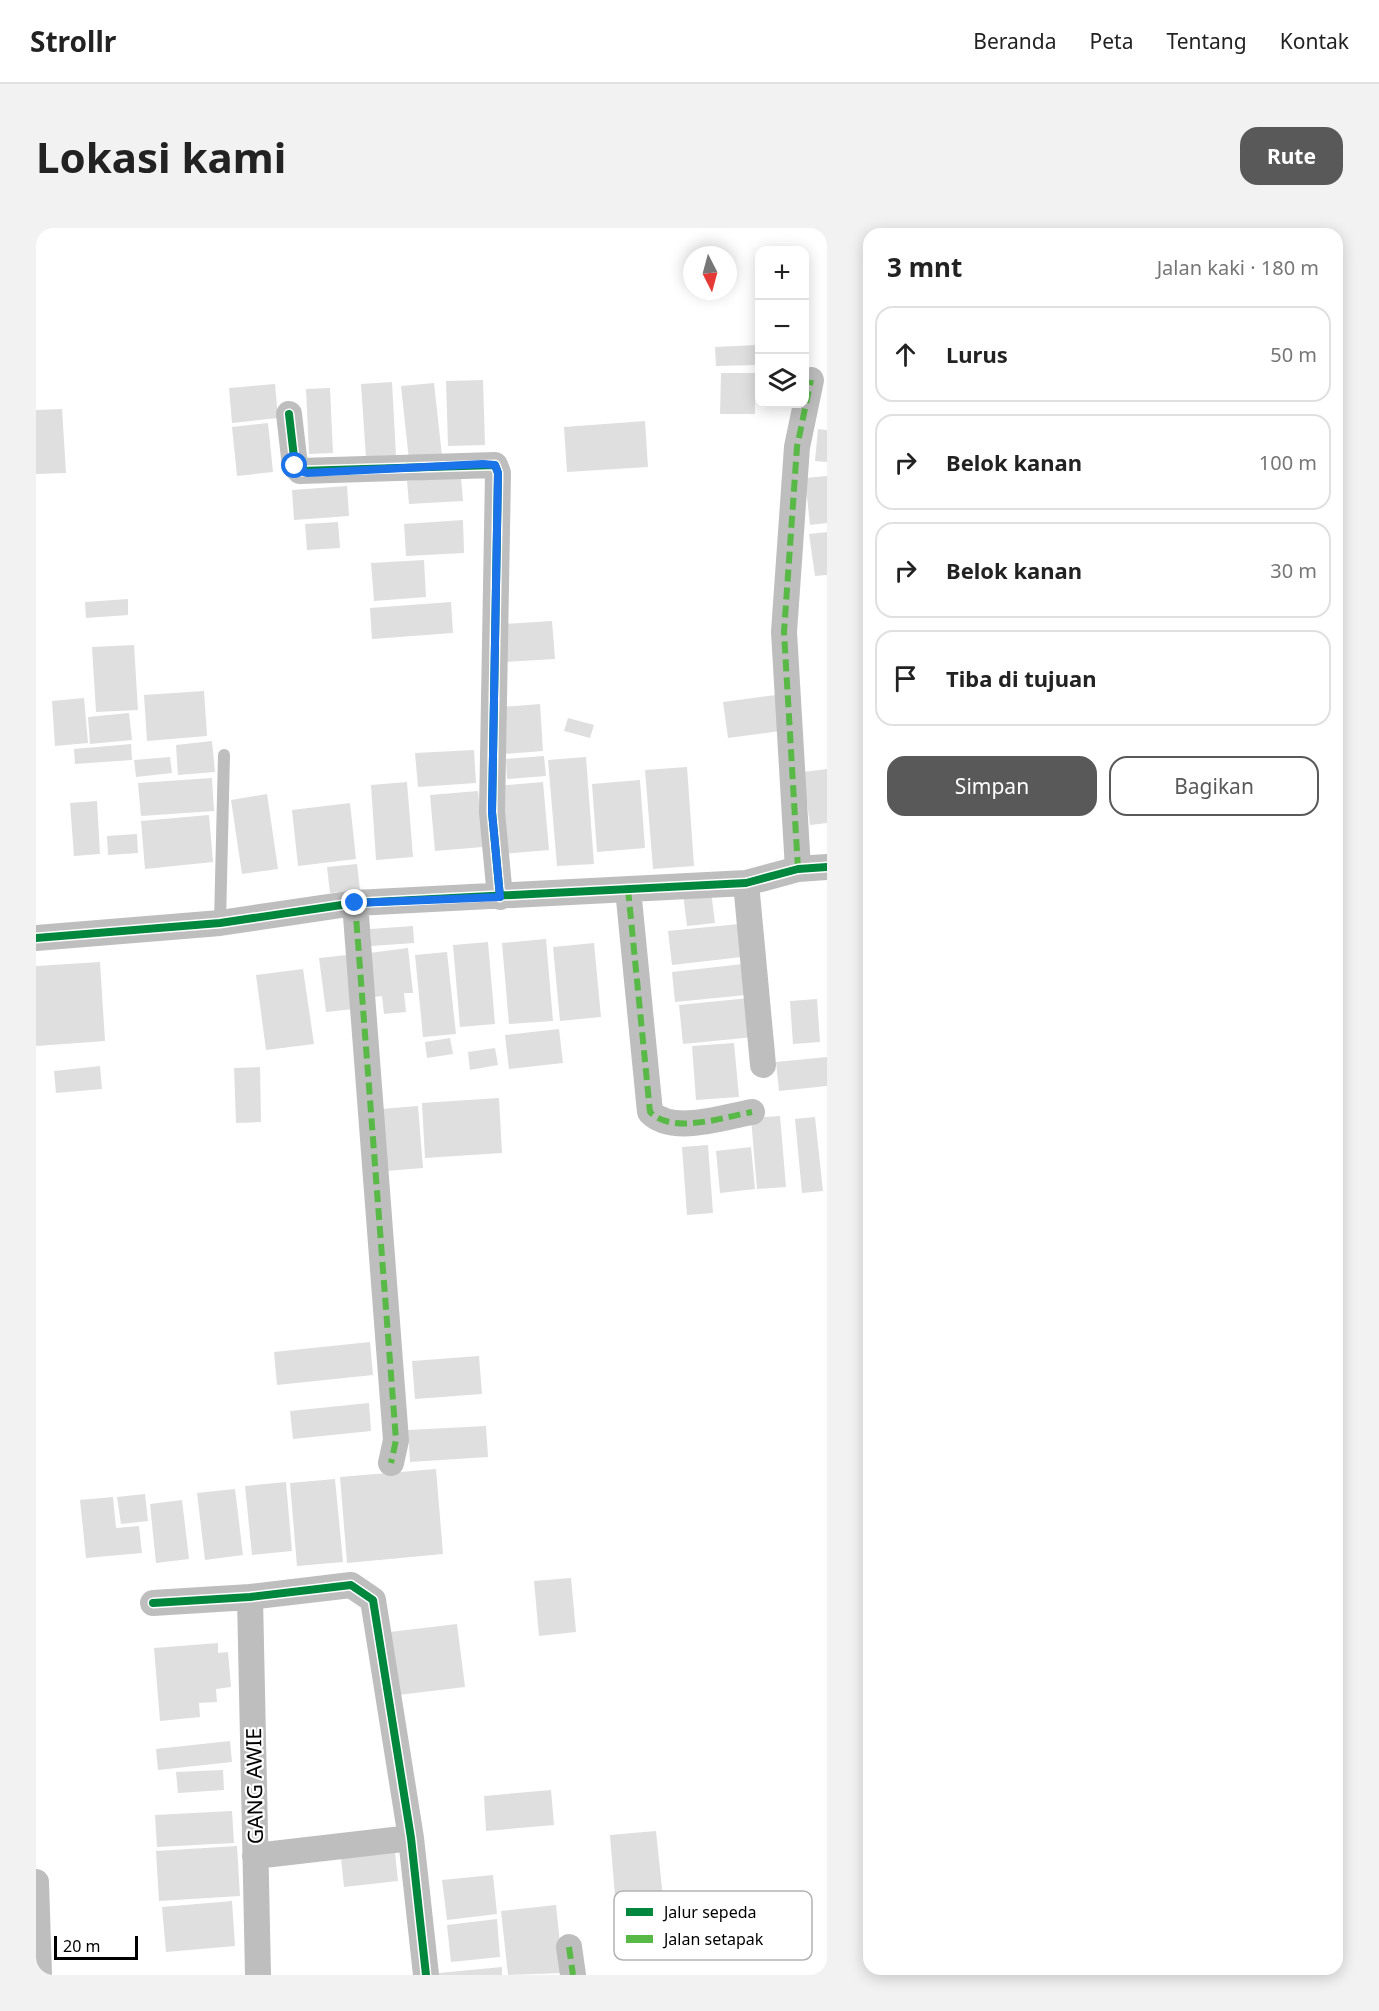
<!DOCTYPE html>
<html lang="id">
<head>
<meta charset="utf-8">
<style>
  :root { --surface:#fff; --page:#f2f2f2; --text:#222; --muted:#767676; --line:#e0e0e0; --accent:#595959 }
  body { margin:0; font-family:"Noto Sans",sans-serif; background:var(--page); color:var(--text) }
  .controls { position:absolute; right:18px; top:18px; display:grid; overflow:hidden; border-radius:12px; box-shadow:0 3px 15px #0003 }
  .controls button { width:54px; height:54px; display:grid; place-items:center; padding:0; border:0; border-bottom:2px solid var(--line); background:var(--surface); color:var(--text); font:30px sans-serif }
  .compass { position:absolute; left:647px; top:18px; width:54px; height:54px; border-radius:50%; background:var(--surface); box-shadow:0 3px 15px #0003; rotate:174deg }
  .scale { position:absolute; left:18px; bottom:15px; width:84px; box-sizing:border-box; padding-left:6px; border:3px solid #000; border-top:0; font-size:16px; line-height:21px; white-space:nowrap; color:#000; -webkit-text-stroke:4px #fff; paint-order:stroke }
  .stop { position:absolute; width:18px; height:18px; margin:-14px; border:4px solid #1a73e8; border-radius:50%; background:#fff }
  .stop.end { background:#1a73e8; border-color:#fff; box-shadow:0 2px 6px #0008 }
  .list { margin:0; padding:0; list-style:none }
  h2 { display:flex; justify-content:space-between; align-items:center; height:78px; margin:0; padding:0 24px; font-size:26px }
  h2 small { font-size:20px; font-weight:400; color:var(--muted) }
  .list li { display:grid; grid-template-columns:39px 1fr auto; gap:18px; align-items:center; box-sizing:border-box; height:96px; margin:0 12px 12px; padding:0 12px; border:2px solid var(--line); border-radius:18px }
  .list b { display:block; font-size:22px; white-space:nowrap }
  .list em { font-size:20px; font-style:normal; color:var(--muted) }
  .actions { display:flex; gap:12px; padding:18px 24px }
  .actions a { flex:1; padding:14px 0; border:2px solid var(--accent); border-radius:18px; text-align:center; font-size:21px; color:var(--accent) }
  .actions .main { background:var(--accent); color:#fff }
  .icon { flex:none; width:33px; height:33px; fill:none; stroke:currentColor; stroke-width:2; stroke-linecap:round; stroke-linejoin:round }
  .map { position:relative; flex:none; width:791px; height:1747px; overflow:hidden; border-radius:18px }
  header { display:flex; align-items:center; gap:36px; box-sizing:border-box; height:84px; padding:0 30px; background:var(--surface); border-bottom:2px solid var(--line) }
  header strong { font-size:28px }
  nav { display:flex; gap:33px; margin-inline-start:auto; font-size:21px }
  .intro { display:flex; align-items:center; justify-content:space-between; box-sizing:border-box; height:144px; padding:0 36px }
  h1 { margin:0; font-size:42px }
  .button { padding:15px 27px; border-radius:18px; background:var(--accent); color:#fff; font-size:21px; font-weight:700 }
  main { display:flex; gap:36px; padding:0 36px }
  aside { flex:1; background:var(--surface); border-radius:18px; box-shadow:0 3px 15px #0003 }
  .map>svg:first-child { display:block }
</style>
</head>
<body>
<header>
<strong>Strollr</strong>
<nav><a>Beranda</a><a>Peta</a><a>Tentang</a><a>Kontak</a></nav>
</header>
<div class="intro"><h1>Lokasi kami</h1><a class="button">Rute</a></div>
<main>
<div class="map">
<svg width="791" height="1747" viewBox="0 0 791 1747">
  <rect width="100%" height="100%" fill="#fff"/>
  <path fill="#dfdfdf" d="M720,117L721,137L680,138L679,119Z
    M685,145H719V186H684Z
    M447,152L449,217L412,218L410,153Z
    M356,154L360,228L330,230L325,156Z
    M398,155L406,228L373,232L365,158Z
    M239,156L242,190L196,195L193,160Z
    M294,160L297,225L273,226L270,161Z
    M26,181L30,245L0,246V182Z
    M609,193L612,239L531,244L528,199Z
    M232,195L237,244L201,248L196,199Z
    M782,201L791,202V234L779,233Z
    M791,248V295L774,297L769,250Z
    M425,249L427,273L373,276L371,253Z
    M311,258L313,288L258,292L256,262Z
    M427,292L428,325L370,328L368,296Z
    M302,294L304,320L271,322L269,296Z
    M791,304V347L779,348L773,306Z
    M388,332L390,369L338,373L335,335Z
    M92,371V387L50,390L49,374Z
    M415,374L417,405L336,411L334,380Z
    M516,393L519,431L468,434L466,396Z
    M98,417L102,482L60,484L56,419Z
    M168,463L171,508L111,513L108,467Z
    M740,467L744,503L692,510L687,474Z
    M48,470L52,515L19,518L16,473Z
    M504,476L507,523L467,526L464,479Z
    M93,485L96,512L54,516L52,489Z
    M532,490L558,497L554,510L528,503Z
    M176,513L179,544L142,547L140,517Z
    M95,516L96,532L39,536L38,521Z
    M438,522L440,555L382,559L379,525Z
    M508,528L510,548L471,551L470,531Z
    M134,529L136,545L100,549L98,532Z
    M550,529L558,636L521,638L512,532Z
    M651,539L658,638L617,641L609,542Z
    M791,541V595L774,597L767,544Z
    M176,550L178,583L105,588L102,555Z
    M604,552L609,620L561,624L556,556Z
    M371,554L377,629L340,632L335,557Z
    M507,554L513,622L466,626L460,558Z
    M442,563L447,619L399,623L394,567Z
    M231,566L242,641L206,646L195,572Z
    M61,573L64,626L38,628L34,575Z
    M314,575L320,631L262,638L256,582Z
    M173,587L177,634L109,641L105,593Z
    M101,606L102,625L72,627L71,608Z
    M321,636L324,662L294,665L291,639Z
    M675,663L679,695L651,698L647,666Z
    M703,696L706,729L636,737L632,703Z
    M377,698L378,715L335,718L334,701Z
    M510,711L517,793L473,796L466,715Z
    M452,714L459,796L424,799L417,717Z
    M558,715L565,789L524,793L517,719Z
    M372,720L377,765H368L370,784L348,786L346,768L338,769L333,725Z
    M411,724L420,806L387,809L379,727Z
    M311,727L318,781L290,784L283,730Z
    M64,734L69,813L0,818V738Z
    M707,736L710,767L639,774L636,744Z
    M267,741L278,816L230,822L220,747Z
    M713,770L718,809L647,816L643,777Z
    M781,771L784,814L757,816L754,773Z
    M523,801L527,835L473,841L469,807Z
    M414,810L417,826L391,830L389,814Z
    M698,815L703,869L660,872L656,818Z
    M459,820L462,837L434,842L432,824Z
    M791,829V858L743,863L740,834Z
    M64,838L66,861L20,865L18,843Z
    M224,839L225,894L200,895L198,840Z
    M463,870L466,925L389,930L386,875Z
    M382,878L387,940L350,943L345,881Z
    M744,888L750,959L721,961L715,890Z
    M779,889L787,963L766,965L759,891Z
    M672,917L677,985L651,987L646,919Z
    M715,919L719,961L684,965L680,923Z
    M334,1114L337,1147L241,1157L238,1124Z
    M443,1128L446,1166L379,1171L376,1133Z
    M333,1175L335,1203L257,1211L254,1183Z
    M450,1198L452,1229L374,1234L372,1202Z
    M400,1241L407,1326L311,1335L304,1249Z
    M299,1251L307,1334L261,1338L254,1255Z
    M250,1254L256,1323L216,1327L209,1258Z
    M199,1261L207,1327L169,1332L161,1265Z
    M109,1266L112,1293L85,1296L81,1269Z
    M77,1269L80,1300L103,1298L106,1325L50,1330L44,1272Z
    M146,1272L153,1331L120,1335L114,1276Z
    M535,1350L540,1404L503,1408L498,1353Z
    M421,1396L429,1459L362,1467L354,1404Z
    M182,1415V1425L192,1424L195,1459L180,1461L181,1474L163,1475L164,1489L124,1493L118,1420Z
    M194,1513L196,1534L122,1542L120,1521Z
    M187,1542L188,1562L142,1565L140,1544Z
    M515,1562L518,1597L450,1603L448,1568Z
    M196,1583L198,1615L121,1619L119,1587Z
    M620,1603L629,1689L581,1693L574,1607Z
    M358,1615L362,1653L308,1659L304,1620Z
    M201,1618L204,1668L123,1673L120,1623Z
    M457,1647L461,1686L411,1692L406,1652Z
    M196,1673L199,1718L130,1724L126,1679Z
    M520,1677L527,1745L472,1747L465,1683Z
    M461,1691L464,1729L415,1734L411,1697Z
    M466,1739V1747H403V1745Z"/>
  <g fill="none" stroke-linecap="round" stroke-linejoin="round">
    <path stroke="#bebebe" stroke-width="12" d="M184,695L188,527"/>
    <path stroke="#bebebe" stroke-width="26" d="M253,186L259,238L264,243L459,237L462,245L456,584L464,669
      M762,641L748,404L761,219L775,152
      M710,655L727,837
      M592,661L614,884C636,907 688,889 716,884
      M319,675L360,1212L355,1235
      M0,710L184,695L319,675L710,655L762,641L791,639
      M214,1369L222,1747
      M117,1375L214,1369L315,1357L337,1372L375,1610L390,1747
      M219,1628L375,1610
      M0,1654L3,1747
      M533,1719L537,1747"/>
    <path stroke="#58b947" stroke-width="6" stroke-dasharray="12 6" stroke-linecap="butt" d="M762,641L748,404L761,219L775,152
      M592,661L614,884C636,907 688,889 716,884
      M319,675L360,1212L355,1235
      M533,1719L537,1747"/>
    <defs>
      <path id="cycleway" d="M253,186L259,238L264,243L459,237L462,245L456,584L464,669
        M0,710L184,695L319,675L710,655L762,641L791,639
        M117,1375L214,1369L315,1357L337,1372L375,1610L390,1747"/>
    </defs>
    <use href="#cycleway" stroke="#fff" stroke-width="11"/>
    <use href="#cycleway" stroke="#00873e" stroke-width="8"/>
  </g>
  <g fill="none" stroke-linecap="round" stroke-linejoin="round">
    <path stroke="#1a73e8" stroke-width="8" d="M259,238L264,243L271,245L447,236L459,237L462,245L456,584L464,669L319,675"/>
  </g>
  <g text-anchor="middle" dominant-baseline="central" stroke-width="4.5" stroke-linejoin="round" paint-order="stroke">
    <g font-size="21" fill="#000" stroke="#fff">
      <text transform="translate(218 1558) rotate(-91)">GANG AWIE</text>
    </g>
  </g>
  <rect x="578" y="1663" width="198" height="69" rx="9" fill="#fff" stroke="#b2b2b2" stroke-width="1.5"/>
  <rect x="590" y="1680" width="27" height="8" fill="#00873e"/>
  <rect x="590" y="1707" width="27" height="8" fill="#58b947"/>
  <g font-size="16" fill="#000">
    <text x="628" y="1690">Jalur sepeda</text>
    <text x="628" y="1717">Jalan setapak</text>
  </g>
</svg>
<div class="controls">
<button>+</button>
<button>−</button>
<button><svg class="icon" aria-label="layers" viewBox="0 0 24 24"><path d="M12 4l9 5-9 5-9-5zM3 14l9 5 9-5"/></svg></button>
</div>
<svg class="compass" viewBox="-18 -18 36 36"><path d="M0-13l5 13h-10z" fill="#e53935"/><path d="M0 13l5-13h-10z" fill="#767676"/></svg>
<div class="scale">20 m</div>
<div class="stop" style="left:259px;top:238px"></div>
<div class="stop end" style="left:319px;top:675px"></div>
</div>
<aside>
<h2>3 mnt<small>Jalan kaki · 180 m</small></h2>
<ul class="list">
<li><svg class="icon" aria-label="ahead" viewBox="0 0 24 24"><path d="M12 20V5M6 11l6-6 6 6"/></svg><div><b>Lurus</b></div><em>50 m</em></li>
<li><svg class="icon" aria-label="right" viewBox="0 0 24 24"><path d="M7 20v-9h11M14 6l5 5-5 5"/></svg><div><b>Belok kanan</b></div><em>100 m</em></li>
<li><svg class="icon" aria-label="right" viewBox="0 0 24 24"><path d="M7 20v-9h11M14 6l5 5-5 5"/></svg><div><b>Belok kanan</b></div><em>30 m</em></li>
<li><svg class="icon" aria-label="arrive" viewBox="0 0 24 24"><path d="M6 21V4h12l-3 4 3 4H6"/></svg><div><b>Tiba di tujuan</b></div></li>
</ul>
<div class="actions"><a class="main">Simpan</a><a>Bagikan</a></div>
</aside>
</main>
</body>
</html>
